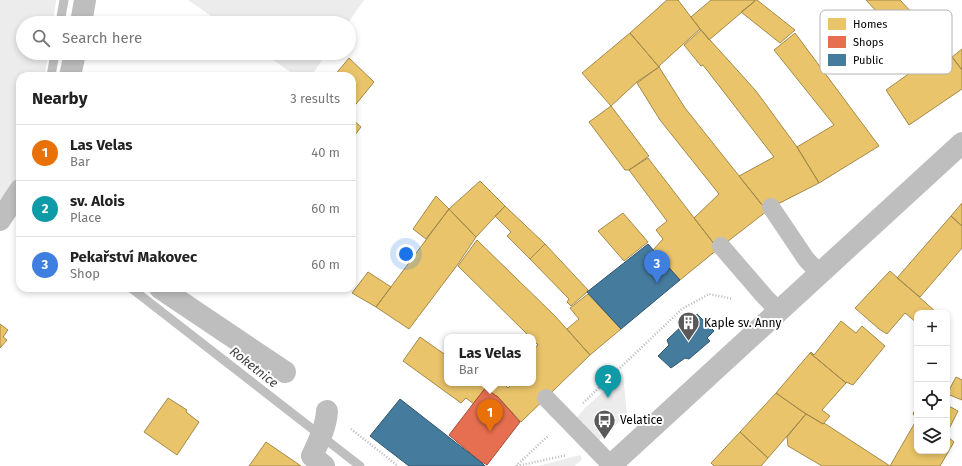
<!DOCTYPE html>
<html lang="en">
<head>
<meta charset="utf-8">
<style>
  :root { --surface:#fff; --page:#f6f6f6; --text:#222; --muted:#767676; --line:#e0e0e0; --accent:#595959 }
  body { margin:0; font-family:"Fira Sans",sans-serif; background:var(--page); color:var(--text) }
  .controls { position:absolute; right:12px; bottom:12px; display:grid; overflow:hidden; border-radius:8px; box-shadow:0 2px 6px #0003 }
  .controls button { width:36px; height:36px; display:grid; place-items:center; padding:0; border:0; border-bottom:1px solid var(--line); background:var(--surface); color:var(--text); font:20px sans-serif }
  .you { position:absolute; left:406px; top:254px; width:14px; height:14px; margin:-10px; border:3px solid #fff; border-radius:50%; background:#1a73e8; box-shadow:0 0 0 6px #1a73e833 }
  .badge { display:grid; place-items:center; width:26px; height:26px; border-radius:50%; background:var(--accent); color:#fff; font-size:13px; font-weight:700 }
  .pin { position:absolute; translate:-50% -33px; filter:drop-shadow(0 1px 2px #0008) }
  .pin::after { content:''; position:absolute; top:21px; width:14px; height:12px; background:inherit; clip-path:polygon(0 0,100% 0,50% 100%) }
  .popup { position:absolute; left:444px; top:334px; width:92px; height:52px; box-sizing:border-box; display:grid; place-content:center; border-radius:8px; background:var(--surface); filter:drop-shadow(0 1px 3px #0005); font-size:13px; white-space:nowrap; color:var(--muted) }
  .popup b { font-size:15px; color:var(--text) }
  .popup::after { content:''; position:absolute; left:50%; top:100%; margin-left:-8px; border:8px solid transparent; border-top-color:var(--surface) }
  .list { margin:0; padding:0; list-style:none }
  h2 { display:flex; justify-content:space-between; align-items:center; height:52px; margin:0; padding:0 16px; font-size:17px }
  h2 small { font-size:13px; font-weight:400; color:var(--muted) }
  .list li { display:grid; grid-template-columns:26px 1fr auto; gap:12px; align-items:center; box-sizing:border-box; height:56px; padding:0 16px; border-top:1px solid var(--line) }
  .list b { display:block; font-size:15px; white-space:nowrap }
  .list p { margin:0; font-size:13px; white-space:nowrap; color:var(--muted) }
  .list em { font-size:13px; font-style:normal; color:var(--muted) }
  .icon { flex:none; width:22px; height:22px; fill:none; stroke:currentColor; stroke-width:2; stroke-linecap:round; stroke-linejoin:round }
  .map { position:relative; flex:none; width:962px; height:466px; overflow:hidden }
  .search { position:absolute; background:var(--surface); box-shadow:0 2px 6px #0003; left:16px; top:16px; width:340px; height:44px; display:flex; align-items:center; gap:10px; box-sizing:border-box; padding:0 14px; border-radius:22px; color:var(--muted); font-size:15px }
  .panel { position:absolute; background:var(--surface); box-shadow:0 2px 6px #0003; left:16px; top:72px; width:340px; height:220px; border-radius:12px }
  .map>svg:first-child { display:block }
</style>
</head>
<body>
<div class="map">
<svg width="962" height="466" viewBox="0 0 962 466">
  <rect width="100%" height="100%" fill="#fff"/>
  <path fill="#ececec" d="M0,0H56L53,23H23V53H48L45,76H20V180L0,199Z
    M188,0H364L348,23H221Z
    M263,53H327L311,76H296Z
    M623,373L627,415L598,441L576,419L584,409Z
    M580,455L582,459L575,466H538Z"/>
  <path fill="#e9c46a" stroke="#a3894a" d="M667,0H678L700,29L660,65L659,67L630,33Z
    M711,0H754L755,1L709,40L691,17Z
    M754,0H757L795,30L780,43L741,12L755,1Z
    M866,0H900L947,50L962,70V89L909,125L886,90L924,63Z
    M701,30L756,91L797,147L819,183L766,210L739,176L774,157L703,65L701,66L684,45Z
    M630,33L659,67L638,81L611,106L582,73Z
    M795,33L879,146L819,183L797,147L834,125L774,50Z
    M962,49V70L952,57Z
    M349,58L374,82L352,109V76H334Z
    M659,67L685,108L767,211L718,249L694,218L719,194L660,120L637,83Z
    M611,106L649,156L629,170H625L589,122Z
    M352,119L361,127L352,139Z
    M648,158L718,249L680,280L653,250L663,239L656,230L667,221L629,170Z
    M480,181L505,206L476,237L449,209Z
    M436,196L449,209L426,239L413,229Z
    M962,203V226L951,216Z
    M505,206L545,244L530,259L507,236L511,232L495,216Z
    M449,209L476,237L458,264L409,329L376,307Z
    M623,213L648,242L624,261L598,231Z
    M951,216L962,226V248L920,297L897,278Z
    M477,240L555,316L590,355L521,422L497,396H496L487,389L493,383H503L508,388L513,383H533V350L538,345L533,340V337H530L458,266Z
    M545,244L588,290L587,292L571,306L567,302L569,299L530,259Z
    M890,271L936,312L935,313H917V323L905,313L887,334L879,329L855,308Z
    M368,272L391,287L376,307L352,293Z
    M588,294L621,329L590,355L567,329L579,319L570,308Z
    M841,321L856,333L862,326L885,346L853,385L846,382V383L810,353L811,352L814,355Z
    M0,324L8,330L3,337L7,340L0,348Z
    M420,337L447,356V383H484L486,384V387L474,404L466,398L461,403L403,361Z
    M810,353L846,383L822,410L830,416L823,424L800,410L776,393Z
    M956,377L962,380V400L947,394Z
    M776,393L806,414L768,458L740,432Z
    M168,398L187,410L186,412L199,422L177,455L144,432Z
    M917,405V419L913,414Z
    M947,405L958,411L947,433Z
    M806,414L823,424L824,423L890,466H822L788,446L787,437Z
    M917,419V451H947V436L954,442L940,466H890Z
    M740,432L768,458L761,466H714L711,463Z
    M266,442L301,466H249Z"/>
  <path fill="#e76f51" stroke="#a24e39" d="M486,387L488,388L487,389L496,396H497L520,422L487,465L484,463H482L449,435Z"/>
  <path fill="#457b9d" stroke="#30566e" d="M648,244L680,280L621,329L587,292Z
    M697,314L714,331L707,338L710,341L689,359L685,358L671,368L658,356L669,345L667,340L689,319L691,321Z
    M400,399L482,463L485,466H409L370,436Z"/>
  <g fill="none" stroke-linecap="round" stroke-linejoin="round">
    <path stroke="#bfbfbf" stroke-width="9" d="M60,23L64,0
      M51,76L55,53
      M131,288L360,466"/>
    <path stroke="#b9b9b9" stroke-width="2.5" stroke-dasharray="1 2" stroke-linecap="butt" d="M583,403L682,309L709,294L733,299
      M351,429L398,466
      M516,466L549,435
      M517,466L567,455"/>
    <path stroke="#bebebe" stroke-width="18" d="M771,207L806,259L820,274
      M721,246L765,297L779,311
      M546,398L611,465"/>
    <path stroke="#bebebe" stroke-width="22" d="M81,23L85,0
      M70,76L75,53
      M0,220L20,190
      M160,288L285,372
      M324,466L312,456C319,441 326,427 327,411"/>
    <path stroke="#bebebe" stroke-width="22" d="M610,466L962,143"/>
  </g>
  <defs>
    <symbol id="building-pin" viewBox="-11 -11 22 30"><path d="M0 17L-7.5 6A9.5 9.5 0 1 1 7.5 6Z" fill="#595959" stroke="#fff"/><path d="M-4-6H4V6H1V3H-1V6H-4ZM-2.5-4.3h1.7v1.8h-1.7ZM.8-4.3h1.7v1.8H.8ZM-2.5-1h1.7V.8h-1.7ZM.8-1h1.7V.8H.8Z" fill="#fff"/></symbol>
    <symbol id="bus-pin" viewBox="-11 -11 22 30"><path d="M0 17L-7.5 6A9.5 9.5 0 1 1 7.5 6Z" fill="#595959" stroke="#fff"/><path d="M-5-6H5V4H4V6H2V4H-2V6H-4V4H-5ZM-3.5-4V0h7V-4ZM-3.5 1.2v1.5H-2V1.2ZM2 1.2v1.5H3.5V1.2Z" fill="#fff"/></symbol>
  </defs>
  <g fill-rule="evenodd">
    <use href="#building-pin" x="676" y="310" width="25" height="34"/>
    <use href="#bus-pin" x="592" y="408" width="25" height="34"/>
  </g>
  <g text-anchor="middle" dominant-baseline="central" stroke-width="4" stroke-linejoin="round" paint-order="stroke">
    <g font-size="12" fill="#000" stroke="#fff" text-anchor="start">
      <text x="704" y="323">Kaple sv. Anny</text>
      <text x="620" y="420">Velatice</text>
    </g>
    <g font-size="13" font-style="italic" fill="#444" stroke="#fff">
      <text transform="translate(254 367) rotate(38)">Roketnice</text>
    </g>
  </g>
  <rect x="820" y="10" width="132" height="64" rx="6" fill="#fff" stroke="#b2b2b2" stroke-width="1"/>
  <rect x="828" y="18" width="18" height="12" fill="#e9c46a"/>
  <rect x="828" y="36" width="18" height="12" fill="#e76f51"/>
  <rect x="828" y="54" width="18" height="12" fill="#457b9d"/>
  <g font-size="11" fill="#000">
    <text x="853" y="28">Homes</text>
    <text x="853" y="46">Shops</text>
    <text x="853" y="64">Public</text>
  </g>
</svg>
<div class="controls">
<button>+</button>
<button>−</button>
<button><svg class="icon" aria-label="locate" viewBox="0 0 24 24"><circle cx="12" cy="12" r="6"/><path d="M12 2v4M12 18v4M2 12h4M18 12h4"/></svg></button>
<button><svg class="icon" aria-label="layers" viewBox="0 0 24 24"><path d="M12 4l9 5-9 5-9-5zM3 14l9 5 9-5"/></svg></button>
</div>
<div class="you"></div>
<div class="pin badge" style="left:490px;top:432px;background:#e8710a">1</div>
<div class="popup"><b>Las Velas</b>Bar</div>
<div class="pin badge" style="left:608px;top:398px;background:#0f9aa8">2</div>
<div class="pin badge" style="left:657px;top:283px;background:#3f7fe0">3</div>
<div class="search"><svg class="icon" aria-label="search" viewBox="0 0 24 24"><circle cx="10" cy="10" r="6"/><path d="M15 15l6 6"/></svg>Search here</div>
<section class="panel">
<h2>Nearby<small>3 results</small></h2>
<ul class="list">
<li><span class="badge" style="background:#e8710a">1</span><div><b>Las Velas</b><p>Bar</p></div><em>40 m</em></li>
<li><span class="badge" style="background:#0f9aa8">2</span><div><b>sv. Alois</b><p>Place</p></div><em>60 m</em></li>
<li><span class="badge" style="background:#3f7fe0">3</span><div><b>Pekařství Makovec</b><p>Shop</p></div><em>60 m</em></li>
</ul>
</section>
</div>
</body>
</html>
